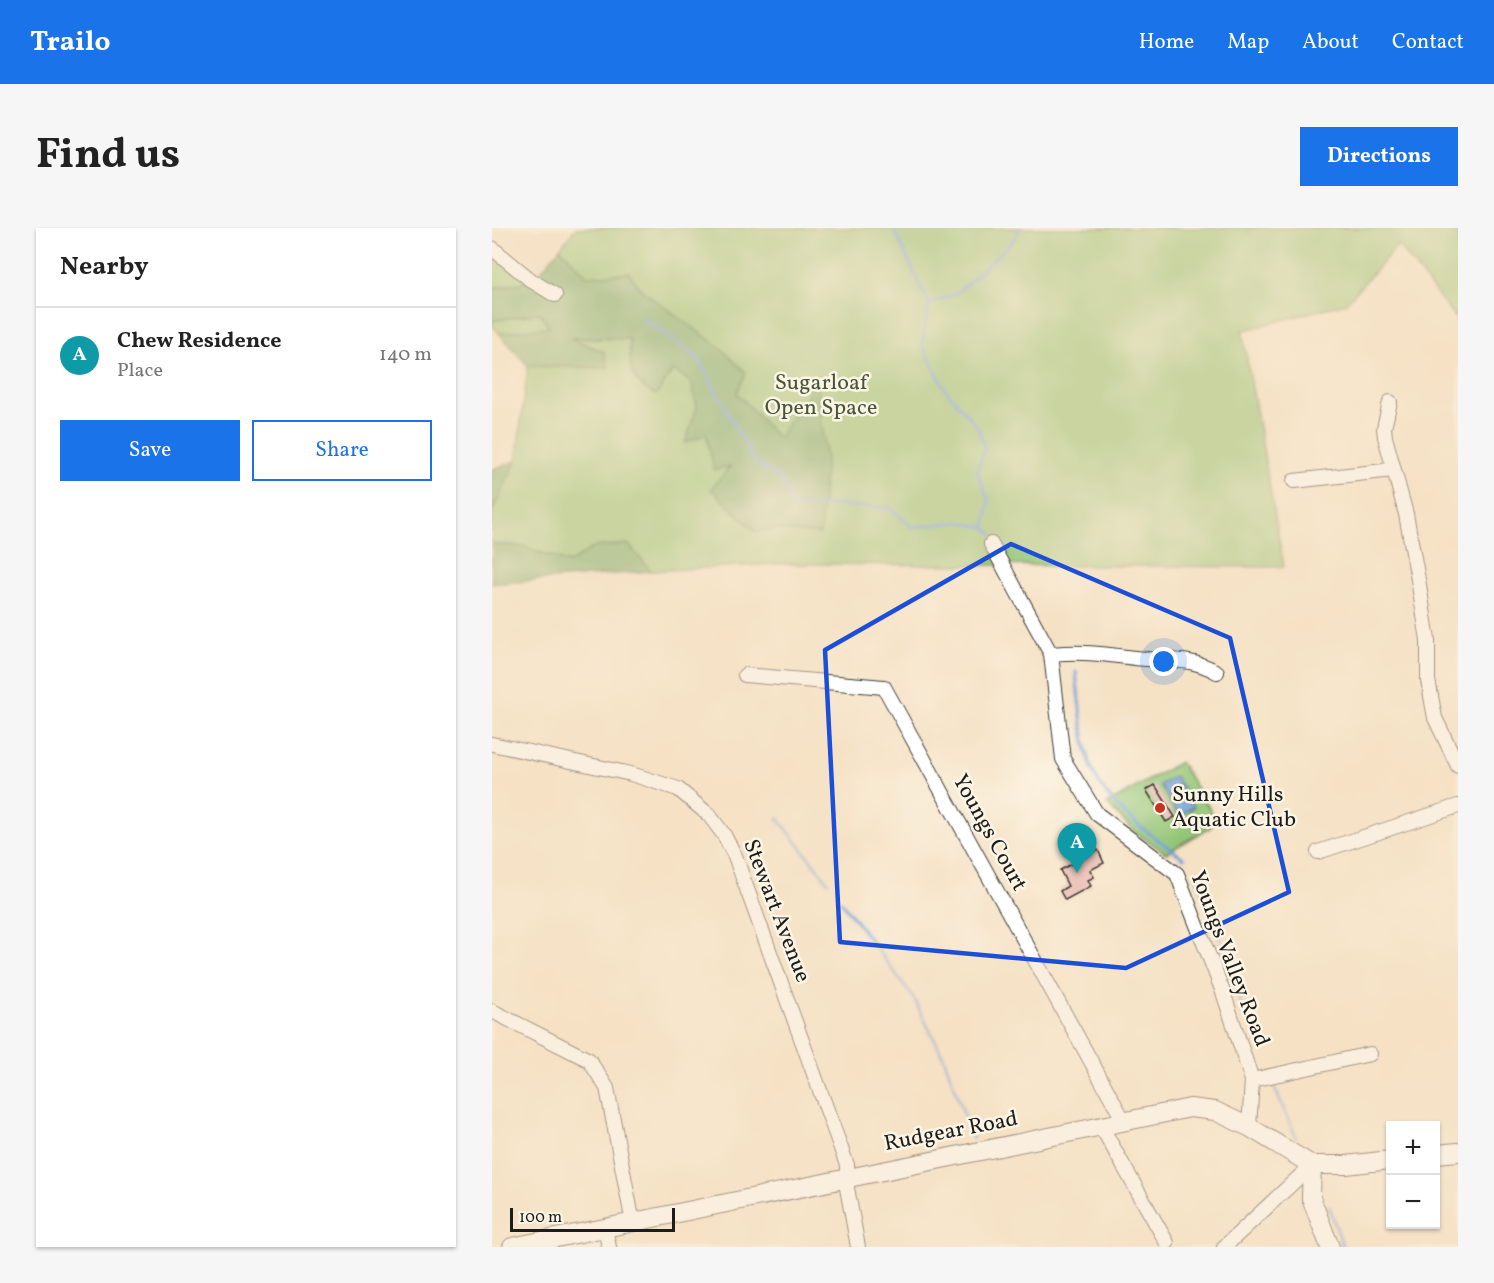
<!DOCTYPE html>
<html lang="en">
<head>
<meta charset="utf-8">
<style>
  :root { --surface:#fff; --page:#f6f6f6; --text:#222; --muted:#767676; --line:#e0e0e0; --accent:#1a73e8 }
  body { margin:0; font-family:Vollkorn,serif; background:var(--page); color:var(--text) }
  .controls { position:absolute; right:18px; bottom:18px; display:grid; overflow:hidden; border-radius:0px; box-shadow:0 2px 4px #0004 }
  .controls button { width:54px; height:54px; display:grid; place-items:center; padding:0; border:0; border-bottom:2px solid var(--line); background:var(--surface); color:var(--text); font:30px sans-serif }
  .scale { position:absolute; left:18px; bottom:15px; width:165px; box-sizing:border-box; padding-left:6px; border:3px solid #1c1c1c; border-top:0; font-size:16px; line-height:21px; white-space:nowrap; color:#1c1c1c; -webkit-text-stroke:4px #fcf5e5; paint-order:stroke }
  .you { position:absolute; left:672px; top:434px; width:21px; height:21px; margin:-15px; border:4px solid #fff; border-radius:50%; background:#1a73e8; box-shadow:0 0 0 9px #1a73e833 }
  .badge { display:grid; place-items:center; width:39px; height:39px; border-radius:50%; background:var(--accent); color:#fff; font-size:20px; font-weight:700 }
  .pin { position:absolute; translate:-50% -50px; filter:drop-shadow(0 2px 3px #0008) }
  .pin::after { content:''; position:absolute; top:32px; width:21px; height:18px; background:inherit; clip-path:polygon(0 0,100% 0,50% 100%) }
  .list { margin:0; padding:0; list-style:none }
  h2 { display:flex; justify-content:space-between; align-items:center; height:78px; margin:0; padding:0 24px; font-size:26px }
  h2 small { font-size:20px; font-weight:400; color:var(--muted) }
  .list li { display:grid; grid-template-columns:39px 1fr auto; gap:18px; align-items:center; box-sizing:border-box; height:96px; padding:0 24px; border-top:2px solid var(--line) }
  .list b { display:block; font-size:22px; white-space:nowrap }
  .list p { margin:0; font-size:20px; white-space:nowrap; color:var(--muted) }
  .list em { font-size:20px; font-style:normal; color:var(--muted) }
  .actions { display:flex; gap:12px; padding:18px 24px }
  .actions a { flex:1; padding:14px 0; border:2px solid var(--accent); border-radius:0px; text-align:center; font-size:21px; color:var(--accent) }
  .actions .main { background:var(--accent); color:#fff }
  .map { position:relative; flex:none; width:966px; height:1019px; overflow:hidden; border-radius:0px }
  header { display:flex; align-items:center; gap:36px; box-sizing:border-box; height:84px; padding:0 30px; background:var(--accent); color:#fff }
  header strong { font-size:28px }
  nav { display:flex; gap:33px; margin-inline-start:auto; font-size:21px }
  .intro { display:flex; align-items:center; justify-content:space-between; box-sizing:border-box; height:144px; padding:0 36px }
  h1 { margin:0; font-size:42px }
  .button { padding:15px 27px; border-radius:0px; background:var(--accent); color:#fff; font-size:21px; font-weight:700 }
  main { display:flex; gap:36px; padding:0 36px }
  aside { flex:1; background:var(--surface); border-radius:0px; box-shadow:0 2px 4px #0004 }
  .map>svg:first-child { display:block }
</style>
</head>
<body>
<header>
<strong>Trailo</strong>
<nav><a>Home</a><a>Map</a><a>About</a><a>Contact</a></nav>
</header>
<div class="intro"><h1>Find us</h1><a class="button">Directions</a></div>
<main>
<aside>
<h2>Nearby<small></small></h2>
<ul class="list">
<li><span class="badge" style="background:#0f9aa8">A</span><div><b>Chew Residence</b><p>Place</p></div><em>140 m</em></li>
</ul>
<div class="actions"><a class="main">Save</a><a>Share</a></div>
</aside>
<div class="map">
<svg width="966" height="1019" viewBox="0 0 966 1019">
  <rect width="100%" height="100%" fill="#fcf5e5"/>
  <filter id="ink" filterUnits="userSpaceOnUse"><feTurbulence type="fractalNoise" baseFrequency=".0167" numOctaves="2"/><feDisplacementMap in="SourceGraphic" scale="12" xChannelSelector="R" yChannelSelector="G"/><feConvolveMatrix kernelMatrix="1 2 1 2 8 2 1 2 1" color-interpolation-filters="sRGB"/></filter>
  <filter id="wash" filterUnits="userSpaceOnUse"><feTurbulence type="fractalNoise" baseFrequency=".008" numOctaves="4" result="noise"/><feDisplacementMap in="SourceGraphic" scale="24" xChannelSelector="R" yChannelSelector="G"/><feGaussianBlur stdDeviation="1.35" result="paint"/><feColorMatrix in="noise" values="0 0 0 0 0 0 0 0 0 0 0 0 0 0 0 0 0 1.4 0 .05"/><feComposite in="paint" operator="in"/></filter>
  <g filter="url(#wash)">
    <rect width="100%" height="100%" fill="#f5e1c4"/>
    <path fill="#92c475" stroke="#577048" stroke-width="1.5" d="M84,0H966V93L906,17L854,75L750,103L792,339L286,336L159,343L136,316L102,319L78,335L30,318L0,316V284L24,233L36,138L115,140L77,110L108,111L95,48L68,20Z
      M0,20L40,53L0,60Z
      M48,85L57,100L7,105L0,97V93Z
      M688,534L719,583V599L674,625L641,603L615,576Z"/>
    <path fill="#75aa66" stroke="#486341" stroke-width="1.5" d="M68,20L95,48L137,45L151,63L229,120L254,145L245,165L286,210L325,153L334,230L328,306L282,301L264,304L219,261L238,239L222,242L214,206L193,215L205,179L200,155L181,142L164,167C138,155 136,138 138,111L79,110L112,124L116,140L36,138L7,105L57,99L48,85L0,93V60L40,53Z
      M24,233L0,284V241Z
      M0,316L30,318L77,335L102,319L136,316L159,343L0,356Z"/>
    <path fill="#6f9dd7" stroke="#465c7a" stroke-width="1.5" d="M683,548L702,579L687,588L668,557Z"/>
    <g fill="none" stroke-linecap="round" stroke-linejoin="round">
      <path stroke="#6f9dd7" stroke-width="3" d="M401,0L437,76
        M437,76L430,116L453,161L485,198L493,221L485,243L497,274L493,299L514,320
        M437,76L464,66L518,16L529,0
        M150,90L206,130L263,234L289,251L302,279L340,277L398,280L420,299L467,294L493,299
        M584,444C587,472 591,516 600,541C617,582 658,606 692,630
        M286,590L336,654
        M704,646L741,745L751,786
        M349,673L421,769L452,830L481,911
        M780,854L804,909
        M837,978L851,1019"/>
    </g>
    <g id="blocks">
      <path fill="#e7b4ac" d="M663,557L683,589L674,594L654,562Z
        M606,622L612,635L598,642L602,649L596,652L599,658L573,672L568,663L576,658L568,642Z"/>
    </g>
  </g>
  <g filter="url(#ink)">
    <use href="#blocks" fill-opacity="0" stroke="#3d3a35" stroke-width="1.5"/>
    <g fill="none" stroke-linecap="round" stroke-linejoin="round">
      <defs>
        <path id="street" d="M0,20L40,53L63,67
          M898,174L892,200L893,209L914,286L927,357L936,412V452L943,490L966,538
          M802,253L901,242
          M499,316L559,426L571,531L605,586L685,646L731,764L760,852L757,899
          M559,426C592,423 611,426 643,430C675,434 696,428 725,444
          M253,447L392,459L632,893
          M0,516L139,546L186,561L217,587L232,607L243,628L355,937V960L366,1019
          M826,624L966,578
          M0,783L97,832L115,860L141,995
          M760,852L878,826
          M609,898L675,1015
          M113,1001L117,1019
          M732,1019L820,937"/>
        <path id="secondary" d="M944,926L966,924
          M820,937L819,970L838,1019
          M20,1019L698,880L723,883L757,899L820,937H854L898,932"/>
      </defs>
      <use href="#street" stroke="#3d3a35" stroke-width="16"/>
      <use href="#secondary" stroke="#3d3a35" stroke-width="20"/>
      <use href="#street" stroke="#fff" stroke-width="14"/>
      <use href="#secondary" stroke="#fff" stroke-width="18"/>
    </g>
  </g>
  <path d="M0 0H966V1019H0ZM519,316L738,410L797,664L634,740L348,714L333,422Z" fill="#f5e1c4" fill-opacity=".55" fill-rule="evenodd"/>
  <path fill="none" stroke="#1d4ed8" stroke-width="4.5" stroke-linejoin="round" d="M519,316L738,410L797,664L634,740L348,714L333,422Z"/>
  <circle fill="#c8321e" stroke="#fcf5e5" stroke-width="2" cx="668" cy="580" r="6"/>
  <g text-anchor="middle" dominant-baseline="central" stroke-width="5" stroke-linejoin="round" paint-order="stroke">
    <g font-size="22" fill="#45573b" stroke="#fcf5e5">
      <text x="329" y="155">Sugarloaf<tspan x="329" dy="25">Open Space</tspan></text>
    </g>
    <g font-size="22" fill="#1c1c1c" stroke="#fcf5e5" text-anchor="start">
      <text x="680" y="567">Sunny Hills<tspan x="680" dy="25">Aquatic Club</tspan></text>
    </g>
    <g font-size="22" fill="#1c1c1c" stroke="#fcf5e5">
      <text transform="translate(497 605) rotate(61)">Youngs Court</text>
      <text transform="translate(284 683) rotate(69)">Stewart Avenue</text>
      <text transform="translate(737 731) rotate(69)">Youngs Valley Road</text>
      <text transform="translate(459 904) rotate(-11)">Rudgear Road</text>
    </g>
  </g>
</svg>
<div class="controls">
<button>+</button>
<button>−</button>
</div>
<div class="scale">100 m</div>
<div class="you"></div>
<div class="pin badge" style="left:585px;top:645px;background:#0f9aa8">A</div>
</div>
</main>
</body>
</html>
